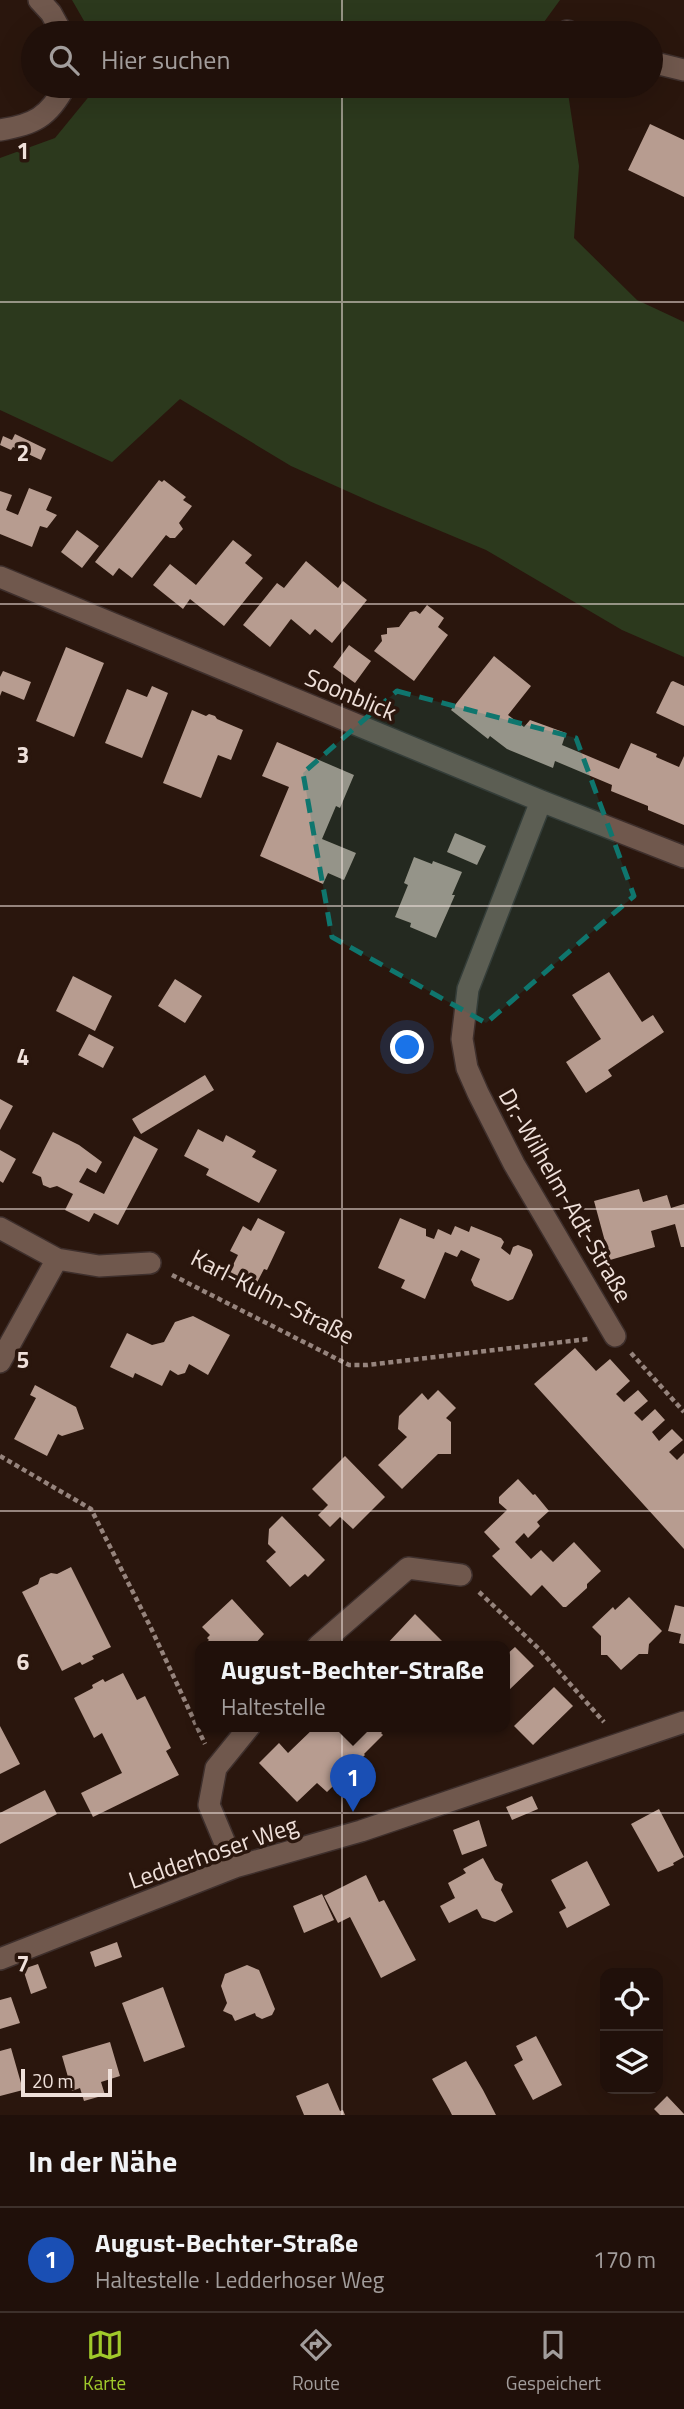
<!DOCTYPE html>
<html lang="de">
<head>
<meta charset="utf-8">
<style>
  :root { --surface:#20100a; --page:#281913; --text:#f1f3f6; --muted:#a29d9c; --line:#3d302b; --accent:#a0c92b }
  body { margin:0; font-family:"Titillium Web",sans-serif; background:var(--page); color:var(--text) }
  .controls { position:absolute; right:21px; bottom:21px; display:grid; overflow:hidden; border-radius:14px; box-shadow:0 7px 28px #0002 }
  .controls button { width:63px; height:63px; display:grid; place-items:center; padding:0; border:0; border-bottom:2px solid var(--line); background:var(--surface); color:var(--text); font:35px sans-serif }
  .scale { position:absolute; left:21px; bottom:18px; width:91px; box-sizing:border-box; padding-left:7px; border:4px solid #efe0da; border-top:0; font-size:19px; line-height:24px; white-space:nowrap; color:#efe0da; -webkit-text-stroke:5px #2a160d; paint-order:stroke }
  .you { position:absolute; left:408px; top:1048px; width:24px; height:24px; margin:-18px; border:5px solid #fff; border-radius:50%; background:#1a73e8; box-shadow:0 0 0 10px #1a73e833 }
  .badge { display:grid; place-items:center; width:46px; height:46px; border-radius:50%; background:var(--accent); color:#fff; font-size:23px; font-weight:700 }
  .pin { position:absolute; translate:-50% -58px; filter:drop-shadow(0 2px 4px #0008) }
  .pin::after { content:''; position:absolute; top:37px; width:24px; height:21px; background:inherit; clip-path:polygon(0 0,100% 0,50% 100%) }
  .popup { position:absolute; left:195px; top:1641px; width:315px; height:91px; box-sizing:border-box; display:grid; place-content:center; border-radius:14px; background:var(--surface); filter:drop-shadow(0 2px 5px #0005); font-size:23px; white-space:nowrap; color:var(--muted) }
  .popup b { font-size:26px; color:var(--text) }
  .popup::after { content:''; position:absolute; left:50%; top:100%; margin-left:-14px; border:14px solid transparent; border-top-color:var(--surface) }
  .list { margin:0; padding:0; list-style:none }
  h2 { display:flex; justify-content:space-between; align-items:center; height:91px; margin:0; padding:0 28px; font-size:30px }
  h2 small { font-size:23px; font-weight:400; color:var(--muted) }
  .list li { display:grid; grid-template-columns:46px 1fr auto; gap:21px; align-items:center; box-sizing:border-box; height:105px; padding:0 28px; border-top:2px solid var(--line) }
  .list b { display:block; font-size:26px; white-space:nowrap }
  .list p { margin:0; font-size:23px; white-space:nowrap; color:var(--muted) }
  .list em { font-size:23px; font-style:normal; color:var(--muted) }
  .icon { flex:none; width:38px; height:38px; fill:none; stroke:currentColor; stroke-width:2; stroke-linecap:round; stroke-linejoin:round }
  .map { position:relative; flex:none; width:684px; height:2115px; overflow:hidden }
  .search { position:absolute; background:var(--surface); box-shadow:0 7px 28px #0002; left:21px; right:21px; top:21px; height:77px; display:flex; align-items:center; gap:18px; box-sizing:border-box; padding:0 24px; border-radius:38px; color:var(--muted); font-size:26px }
  .sheet { height:196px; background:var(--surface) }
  nav { display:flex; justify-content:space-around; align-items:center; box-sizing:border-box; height:98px; border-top:2px solid var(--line); background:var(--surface); font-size:19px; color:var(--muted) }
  nav a { display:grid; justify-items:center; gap:4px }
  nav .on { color:var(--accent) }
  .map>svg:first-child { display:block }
</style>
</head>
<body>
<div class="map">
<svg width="684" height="2115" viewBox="0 0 684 2115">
  <rect width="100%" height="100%" fill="#2a160d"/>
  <path fill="#2c391d" d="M72,0H560L536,33H91Z
    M91,86H560L568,93L579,166L574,238L637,300L684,322V657L622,630L486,550L376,504L291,466L180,399L112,462L0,410V158L55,138L91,94Z"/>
  <path fill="#b79c90" d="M650,124L684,140V197L628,170Z
    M15,434L46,449L41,460L13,447L11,450L0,445L3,436L12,440Z
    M159,480L162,482L164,480L186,497L183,500L192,506L179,523L183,529L175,538H170L166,535L132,578L119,568L113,576L95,562Z
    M29,488L52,497L46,510L57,515L47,528L40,526L32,547L0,534V491L12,495L6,510L18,515Z
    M77,530L99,546L82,568L61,552Z
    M233,540L252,555L245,563L263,578L224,626L190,599L183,609L153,585L170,564L196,585Z
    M306,561L338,588L343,581L367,600L332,643L315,629L310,635L291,619L270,647L243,625L277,583L284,588Z
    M427,605L444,618L438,627L448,635L414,681L374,651L382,641L381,635L387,634V628L399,627L410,612L416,611L420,614Z
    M349,645L371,661L355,683L333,667Z
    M66,647L104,663L74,737L36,721Z
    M494,656L531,686L508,715L524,727L530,720L566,733L562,745L619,769L631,743L657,754L656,757L679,767L684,756V825L648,810V806L611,791L612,785L555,761L553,768L507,749L490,736L488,739L451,710Z
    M3,671L31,682L24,700L2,691L0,696V677Z
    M673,681L684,686V726L656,713L671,682Z
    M152,686L168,693L142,758L105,743L127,689L147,697Z
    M192,710L206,716L209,714L215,716L217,719L243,730L231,760L218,755L201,798L163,783Z
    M277,742L354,775L340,808L336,806L322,839L356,853L344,880L328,873L323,884L260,856L289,787L262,776Z
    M455,833L486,846L477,865L447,852Z
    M414,857L432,864L433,861L462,872L452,895H455L436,938L410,927L411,923L395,917L408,885L404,883Z
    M609,972L642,1022L653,1015L664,1032L608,1070L612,1076L586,1093L566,1062L601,1039L572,995Z
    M73,976L112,996L95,1031L56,1011Z
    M175,979L202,996L185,1023L158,1006Z
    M89,1034L114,1047L103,1068L78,1055Z
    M205,1075L214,1090L141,1134L132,1119Z
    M0,1099L13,1106L0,1130Z
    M198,1129L223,1142L226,1135L256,1151L252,1157L277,1170L259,1203L206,1175L209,1169L184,1156Z
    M53,1132L79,1145L102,1162L96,1173L87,1168L79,1182L104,1194L134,1136L158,1149L118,1225L94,1213L89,1222L65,1210L73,1194L57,1186L50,1188L43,1185L41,1177L32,1173Z
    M0,1150L16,1159L3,1183L0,1181Z
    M639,1189L643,1202L667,1195L671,1208L684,1204V1247H681L675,1224L651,1231L655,1247L610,1260L594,1201Z
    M258,1218L285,1232L267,1270L264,1269L252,1292L226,1279L238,1255L230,1251L243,1226L251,1231Z
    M400,1218L423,1228L426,1229V1236L434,1239L438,1229L451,1235L455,1226L469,1232L471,1226L501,1238L504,1242L501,1248L510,1255L513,1247L518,1245L531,1250L533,1255L513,1299L508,1301L474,1286L471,1280L480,1259L461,1250L457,1257L445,1252L425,1299L401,1288L405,1280L378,1268Z
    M193,1316L230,1335L208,1375L189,1364L185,1373L178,1375L170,1370L162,1386L135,1373L133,1378L110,1367L127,1333L152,1345L164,1342L175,1322Z
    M575,1348L596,1371L610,1359L630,1381L616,1394L624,1402L638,1390L648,1401L634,1413L642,1421L655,1409L665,1420L652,1432L659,1441L672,1429L683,1440L669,1452L677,1460L684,1453V1549L534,1384Z
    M35,1385L76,1407L84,1429L62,1436L58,1434L47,1456L14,1439L36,1398L30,1395Z
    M438,1390L456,1408L446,1418L451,1422V1454H438L402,1489L378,1465L407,1437L398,1429L399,1416L422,1393L428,1400Z
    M345,1456L385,1497L353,1529L340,1517L330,1527L318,1515L328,1505L312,1489Z
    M518,1479L533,1495L535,1494L549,1511L537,1522L540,1526L528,1538L524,1533L515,1542L531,1559L541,1550L553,1562L574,1542L601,1571L587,1584V1588L566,1607H563L542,1585L531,1596L492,1556L500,1549L484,1532L507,1510L499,1503V1497Z
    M282,1516L325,1560L308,1577L305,1574L290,1587L266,1561L276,1552L268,1544L269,1529Z
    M71,1567L111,1647L92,1656L94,1659L82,1665L80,1662L62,1671L22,1592L38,1584L40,1578L51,1573L57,1574Z
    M629,1597L662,1631L649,1644L648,1654H639L621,1670L607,1655H601V1636L592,1627L613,1607L615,1610Z
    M232,1599L264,1634L253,1646H202L209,1640L207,1638L210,1635L202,1627Z
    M675,1605L684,1607V1644L679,1643L681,1634L668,1631Z
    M415,1614L447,1646H385Z
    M515,1647L534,1666L505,1694V1656Z
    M123,1673L137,1700L145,1696L171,1748L166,1751L179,1775L93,1817L81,1793L122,1773L102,1733L94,1738L74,1698L93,1688L92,1685L103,1679L105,1682Z
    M554,1687L573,1706L533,1745L514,1726Z
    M0,1726L20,1764L0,1774Z
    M316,1726H388L381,1733L383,1735L364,1754L365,1755L327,1792L317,1783L297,1802L259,1763L279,1743L288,1753Z
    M45,1790L57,1814L0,1844V1813Z
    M532,1796L538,1809L512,1820L506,1807Z
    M659,1809L684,1857L673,1863L674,1865L658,1872L631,1824Z
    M479,1820L487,1846L462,1855L453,1830Z
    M483,1858L495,1880L503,1884L501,1890L513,1912L495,1922L482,1918L477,1909L449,1923L440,1906L455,1898L448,1883L466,1873L463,1869Z
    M587,1861L610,1905L567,1928L559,1912L566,1908L551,1880Z
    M366,1875L379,1902L384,1900L416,1960L381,1978L350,1917L338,1923L324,1896Z
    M322,1894L334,1920L304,1933L293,1906Z
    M117,1942L122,1957L95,1967L90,1952Z
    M38,1964L47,1988L31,1994L23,1969Z
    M247,1965L259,1970L275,2009L272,2015L262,2019L256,2016L255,2013L235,2021L232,2015L223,2011L227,2003L221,1986L225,1974Z
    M163,1987L185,2047L144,2062L122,2003Z
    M11,1997L20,2023L0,2029V2000Z
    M536,2036L562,2085L533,2100L514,2065L523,2060L516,2046Z
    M110,2042L120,2076L101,2082L105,2095L84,2101L80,2088L72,2091L62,2056Z
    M11,2048L23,2090L0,2096V2051Z
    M466,2061L483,2090L496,2115H452L449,2109L432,2079Z
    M328,2083L340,2111L343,2110L345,2115H304L296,2096Z
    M667,2096L684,2114V2115H660L654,2109Z"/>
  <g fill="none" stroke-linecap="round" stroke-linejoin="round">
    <defs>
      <path id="minor" d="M39,0L51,13L62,33
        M567,31L572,33
        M651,62L684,70
        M0,130C33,125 49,117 65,86
        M0,577L541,801L684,857
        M541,801L468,989L462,1039L467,1068L478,1093L514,1164L615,1336
        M0,1228L57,1259L99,1266L150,1263
        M0,1362L57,1259
        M318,1646L408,1568L461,1575
        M235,1867L209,1805L216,1768L250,1726
        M0,1959L235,1867L361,1831L684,1722"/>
    </defs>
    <use href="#minor" stroke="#3e2f2c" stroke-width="24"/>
    <path stroke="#96847d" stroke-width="4.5" stroke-dasharray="5 3.5" stroke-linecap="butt" d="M172,1275L349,1365H367L588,1339
      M631,1353L684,1412
      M0,1456L91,1509L150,1626L205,1744
      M479,1592L539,1649L604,1722"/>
    <use href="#minor" stroke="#70584d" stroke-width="21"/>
  </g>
  <path fill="#0f766e" fill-opacity="0.2" stroke="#0f766e" stroke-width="5" stroke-dasharray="14 9" stroke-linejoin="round" d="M397,691L576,738L634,896L486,1023L332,937L303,773Z"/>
  <path fill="none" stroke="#efe0da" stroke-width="2" stroke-opacity="0.55" d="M342,0V33M342,86V2115M0,302H684M0,604H684M0,906H684M0,1209H684M0,1511H684M0,1813H684"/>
  <g text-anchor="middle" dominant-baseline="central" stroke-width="7" stroke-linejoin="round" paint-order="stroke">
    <g font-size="24" fill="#efe0da" stroke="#2a160d">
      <text transform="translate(351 694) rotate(23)">Soonblick</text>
      <text transform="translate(566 1195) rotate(60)">Dr.-Wilhelm-Adt-Straße</text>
      <text transform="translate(273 1296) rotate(27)">Karl-Kuhn-Straße</text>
      <text transform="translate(213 1852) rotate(-19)">Ledderhoser Weg</text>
    </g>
  </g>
  <g font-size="23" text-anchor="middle" font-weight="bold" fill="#efe0da" stroke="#2a160d" stroke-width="7" stroke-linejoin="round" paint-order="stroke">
    <text x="23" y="159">1</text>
    <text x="23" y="461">2</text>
    <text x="23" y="763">3</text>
    <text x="23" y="1065">4</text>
    <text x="23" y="1368">5</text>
    <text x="23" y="1670">6</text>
    <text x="23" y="1972">7</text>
  </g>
</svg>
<div class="controls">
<button><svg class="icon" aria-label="locate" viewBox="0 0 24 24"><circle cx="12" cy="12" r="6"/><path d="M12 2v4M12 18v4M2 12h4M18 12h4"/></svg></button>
<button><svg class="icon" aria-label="layers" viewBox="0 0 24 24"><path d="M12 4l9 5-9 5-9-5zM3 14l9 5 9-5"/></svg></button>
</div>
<div class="scale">20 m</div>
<div class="you"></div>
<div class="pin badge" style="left:353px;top:1812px;background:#1a4fb4">1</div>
<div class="popup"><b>August-Bechter-Straße</b>Haltestelle</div>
<div class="search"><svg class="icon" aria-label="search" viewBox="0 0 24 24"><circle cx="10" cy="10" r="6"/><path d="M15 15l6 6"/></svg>Hier suchen</div>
</div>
<section class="sheet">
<h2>In der Nähe<small></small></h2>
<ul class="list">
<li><span class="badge" style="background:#1a4fb4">1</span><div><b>August-Bechter-Straße</b><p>Haltestelle · Ledderhoser Weg</p></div><em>170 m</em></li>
</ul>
</section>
<nav>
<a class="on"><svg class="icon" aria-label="map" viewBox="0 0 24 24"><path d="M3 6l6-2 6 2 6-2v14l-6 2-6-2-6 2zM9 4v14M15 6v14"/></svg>Karte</a>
<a><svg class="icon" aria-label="directions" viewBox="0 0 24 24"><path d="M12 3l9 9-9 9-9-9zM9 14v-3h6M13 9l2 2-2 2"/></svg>Route</a>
<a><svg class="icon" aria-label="saved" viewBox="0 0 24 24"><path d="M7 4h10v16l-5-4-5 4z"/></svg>Gespeichert</a>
</nav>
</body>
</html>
